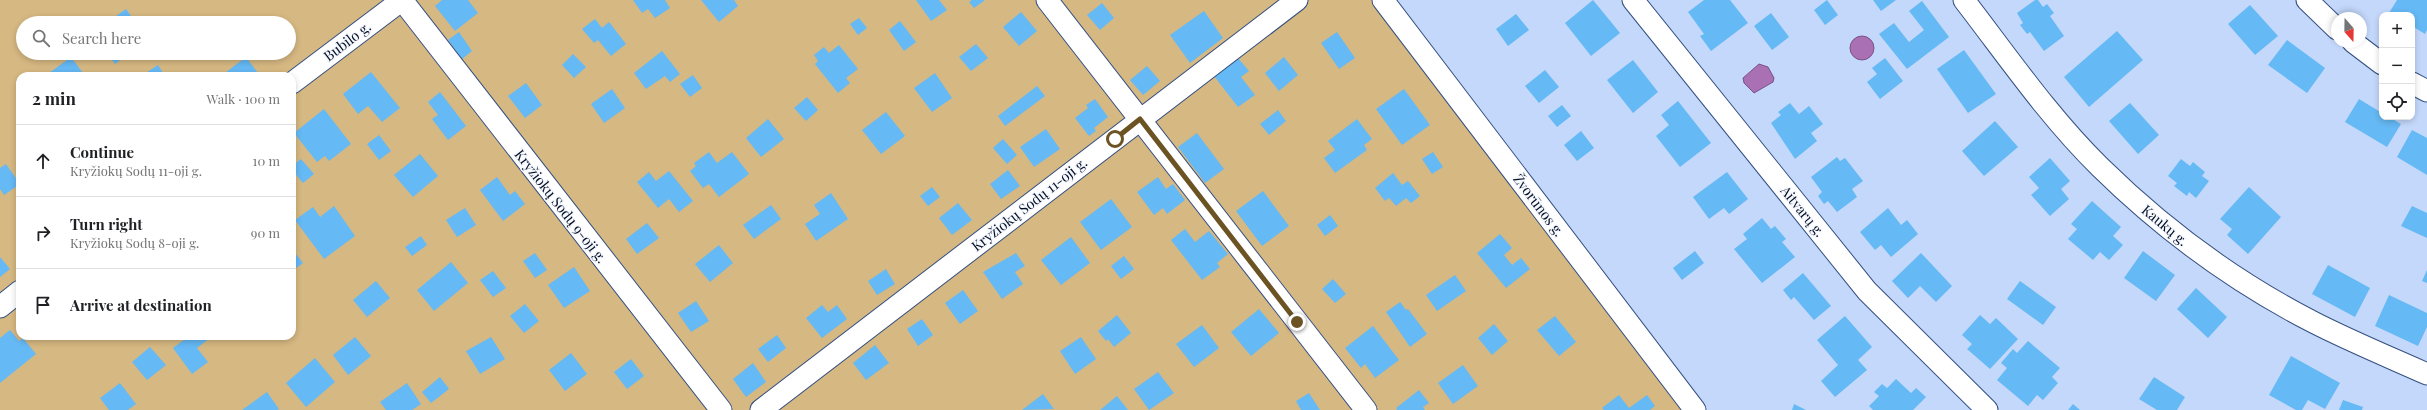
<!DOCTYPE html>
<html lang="en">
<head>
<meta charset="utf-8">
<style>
  :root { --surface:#fff; --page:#f6f6f6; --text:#202124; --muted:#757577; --line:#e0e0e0 }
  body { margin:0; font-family:"Playfair Display",serif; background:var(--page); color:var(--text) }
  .controls { position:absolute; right:12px; top:12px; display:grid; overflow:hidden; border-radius:8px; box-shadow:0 2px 6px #0003 }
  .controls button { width:36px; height:36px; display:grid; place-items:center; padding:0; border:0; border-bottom:1px solid var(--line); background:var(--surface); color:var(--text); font:20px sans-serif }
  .compass { position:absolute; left:2331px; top:12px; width:36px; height:36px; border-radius:50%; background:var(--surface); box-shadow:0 2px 6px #0003; rotate:160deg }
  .stop { position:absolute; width:12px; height:12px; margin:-9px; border:3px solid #6b5323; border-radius:50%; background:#fff }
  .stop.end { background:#6b5323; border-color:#fff; box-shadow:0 1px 4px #0008 }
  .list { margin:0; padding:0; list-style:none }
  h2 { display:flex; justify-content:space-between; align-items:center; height:52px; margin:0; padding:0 16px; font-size:17px }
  h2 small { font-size:13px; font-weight:400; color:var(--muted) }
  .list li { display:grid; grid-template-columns:26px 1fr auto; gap:12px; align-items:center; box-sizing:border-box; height:72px; padding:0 16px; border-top:1px solid var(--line) }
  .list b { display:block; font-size:15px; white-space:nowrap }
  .list p { margin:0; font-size:13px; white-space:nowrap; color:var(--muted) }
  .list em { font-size:13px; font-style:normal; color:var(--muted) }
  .icon { flex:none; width:22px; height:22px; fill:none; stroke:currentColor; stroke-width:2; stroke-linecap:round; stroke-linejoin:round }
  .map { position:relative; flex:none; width:2427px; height:410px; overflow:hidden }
  .search { position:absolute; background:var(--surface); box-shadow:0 2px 6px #0003; left:16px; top:16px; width:280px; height:44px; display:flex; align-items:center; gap:10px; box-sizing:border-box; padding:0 14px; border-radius:22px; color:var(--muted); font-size:15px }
  .panel { position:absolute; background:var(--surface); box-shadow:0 2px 6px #0003; left:16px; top:72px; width:280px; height:268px; border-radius:12px }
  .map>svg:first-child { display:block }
</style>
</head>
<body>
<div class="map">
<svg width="2427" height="410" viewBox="0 0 2427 410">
  <rect width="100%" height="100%" fill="#c4d8fb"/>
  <path fill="#d6b882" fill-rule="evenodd" d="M0,0H1374L1693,410H0ZM23,23H289V53H23ZM20,76H292V336H20Z"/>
  <path fill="#a970b4" stroke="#785388" d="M1850 48a12 12 0 1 1 24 0a12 12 0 1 1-24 0Z
    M1759,64L1768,67L1774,78L1773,82L1754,93L1744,83L1743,78Z"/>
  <path fill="#65b9f4" d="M442,0H468L478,13L455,31L435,6Z
    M633,0H665L670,8L655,18L648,9L642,13Z
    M701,0H734L738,6L719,22Z
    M916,0H939L947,10L931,21Z
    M972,0H985L974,8L969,2Z
    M1593,0L1620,33L1591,56L1565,23Z
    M1704,0H1730L1748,23L1711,51L1700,36L1704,34L1688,12Z
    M1827,0L1838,15L1825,25L1814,10Z
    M1873,0H1896L1881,11Z
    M2035,0H2038L2043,7L2047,4L2054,13L2050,16L2064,36L2044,51L2030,32L2027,34L2020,25L2023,23L2017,13Z
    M2397,0H2427V30L2425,34L2412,26V15H2393L2389,13Z
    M1922,1L1949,37L1907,69L1879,34L1894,23L1909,42L1924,30L1909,11Z
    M1102,3L1114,18L1100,30L1087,15Z
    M2250,5L2278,36L2255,55L2228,24Z
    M126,9L136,23H106Z
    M1204,11L1223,38L1190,63L1170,35Z
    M1021,12L1037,31L1019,46L1003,27Z
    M1771,13L1789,37L1772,50L1754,26Z
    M1516,14L1529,30L1508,46L1496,29Z
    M859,18L867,28L858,35L850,24Z
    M595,19L602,28L609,22L626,44L611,56L598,40L594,43L582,29Z
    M900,21L916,42L904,51L889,30Z
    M2117,31L2143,60L2089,107L2064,77Z
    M459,32L472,51L462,59L448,40Z
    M1337,32L1355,58L1339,69L1321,43Z
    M2287,40L2325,68L2307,93L2268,65Z
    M976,44L988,58L971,71L959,57Z
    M839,45L858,69L846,78L850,83L838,93L815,64L818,61L814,55L824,47L829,53Z
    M1964,50L1996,94L1968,113L1937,69Z
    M662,51L680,74L670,82L665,76L646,89L634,73Z
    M107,53H129L115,64Z
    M573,54L586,67L574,78L562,65Z
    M71,57L83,73L79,76H45Z
    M246,57L260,76H221Z
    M1284,57L1298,75L1279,91L1265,73Z
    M1238,58L1249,71L1241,77L1255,95L1238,107L1214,76Z
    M1885,58L1903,81L1880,99L1867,82L1877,74L1872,68Z
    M1633,60L1658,92L1633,113L1607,80Z
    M158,65L165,76H141Z
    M1147,66L1160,81L1143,95L1130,80Z
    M1545,70L1559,87L1539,103L1525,86Z
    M371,72L400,108L382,122L368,106L358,114L343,94Z
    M935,73L952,98L932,112L914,88Z
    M693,75L702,88L690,97L680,84Z
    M526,83L542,105L525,118L508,96Z
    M1037,86L1045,96L1005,126L998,116Z
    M612,89L625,108L604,123L591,104Z
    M1404,89L1430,125L1402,145L1376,109Z
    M440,92L466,126L448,140L432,119L438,115L428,102Z
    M807,97L818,110L806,121L794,108Z
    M1095,99L1108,117L1094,128L1096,131L1089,136L1075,118L1088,108L1086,105Z
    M2359,99L2382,113V117H2389L2401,124L2387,147L2345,122Z
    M1678,101L1711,143L1680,167L1656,136L1669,125L1661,115Z
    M1790,103L1799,114L1809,106L1823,124L1811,133L1817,141L1795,159L1771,123L1781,115L1778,112Z
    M2130,103L2159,135L2138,154L2109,121Z
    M1562,105L1571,116L1557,127L1548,116Z
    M324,109L351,144L329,161L325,156L317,162L294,133Z
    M1278,110L1286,121L1269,135L1260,124Z
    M886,112L905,136L881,154L862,130Z
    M768,119L784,139L761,157L746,138Z
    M1357,119L1372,139L1364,145L1367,150L1335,173L1324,158L1335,150L1328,141Z
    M1995,121L2018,147L1984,176L1962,151Z
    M1046,129L1060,149L1034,167L1020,147Z
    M2412,130L2427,138V175L2397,157Z
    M1581,131L1594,148L1577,161L1564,145Z
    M1197,133L1224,169L1205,183L1178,147Z
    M379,135L391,151L379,160L367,144Z
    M1003,139L1017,155L1007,164L993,148Z
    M709,152L717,163L732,152L749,174L719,197L709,184L703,188L690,171L696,166L694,163Z
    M1433,152L1443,167L1432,174L1422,159Z
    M420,154L438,176L413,197L394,175Z
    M1837,157L1840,161L1845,158L1863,181L1852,189L1857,197L1837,212L1828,201L1824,204L1818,196L1822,192L1811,177Z
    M2050,158L2070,181L2061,189L2069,199L2050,216L2031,195L2039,188L2029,177Z
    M301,159L314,174L303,183L292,170V166Z
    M2181,159L2190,166L2193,162L2205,172L2202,176L2209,181L2196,198L2189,192L2187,196L2174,186L2177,183L2168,176Z
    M6,164L20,184L4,195L0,189V168Z
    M1008,170L1020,186L1001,199L990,184Z
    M669,171L693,201L679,212L669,199L658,208L637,182L649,172L656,181Z
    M1727,172L1748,199L1729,214L1724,208L1709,219L1693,197Z
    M1393,173L1402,185L1408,181L1420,196L1411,203L1406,198L1396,206L1389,198L1385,201L1375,188Z
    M497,177L510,195L515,191L525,204L503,221L480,190Z
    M1158,177L1166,189L1173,184L1185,200L1167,214L1163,208L1154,215L1137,192Z
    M932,187L940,197L928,206L920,196Z
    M2249,187L2281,217L2248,254L2227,235L2232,229L2220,219Z
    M1263,191L1289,226L1262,246L1236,211Z
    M831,193L848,219L816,241L805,224L820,214L814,205Z
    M1111,199L1132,227L1101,250L1080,222Z
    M2092,201L2121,227L2113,236L2123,245L2109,260L2100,252L2093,260L2068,239L2077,229L2071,224Z
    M958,203L972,220L952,235L939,218Z
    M771,205L781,219L754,239L743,225Z
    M334,206L355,236L324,259L295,220L313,207L320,217Z
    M2412,206L2427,213V238L2401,226Z
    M465,208L476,225L457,237L446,220Z
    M1888,208L1901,225L1907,220L1918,234L1891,257L1881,245L1875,250L1860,232Z
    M1330,215L1338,226L1325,236L1317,225Z
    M1762,218L1771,229L1775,226L1786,239L1782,242L1795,257L1762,283L1734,249L1747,239L1743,234Z
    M647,223L659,238L637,254L626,239Z
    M1185,229L1195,242L1209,231L1228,254L1217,263L1220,267L1202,280L1171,240Z
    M1500,234L1512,248L1504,255L1512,265L1521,258L1530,269L1506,288L1477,253Z
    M421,236L427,245L412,256L405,247Z
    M1071,237L1090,263L1061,285L1041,260Z
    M719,245L733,263L710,282L695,264Z
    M292,249L303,263L292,271Z
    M1695,251L1704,263L1682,280L1673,268Z
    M2143,251L2175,275L2156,301L2124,278Z
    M535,253L547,270L535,278L523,261Z
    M1016,253L1025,266L1015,272L1023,284L1002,299L983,272Z
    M1921,253L1952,286L1936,302L1920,286L1908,298L1892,281Z
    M1124,256L1134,269L1121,279L1111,266Z
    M0,257L10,269L0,277Z
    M451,262L468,283L434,311L417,290Z
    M2328,265L2370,288L2355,317L2312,294Z
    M574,267L590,291L564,308L548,285Z
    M886,269L895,284L877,295L868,281Z
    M2427,270V283L2422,281Z
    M493,271L506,288L493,297L480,280Z
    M1803,273L1831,306L1814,320L1794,297L1791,300L1783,290Z
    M1455,275L1466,291L1437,311L1426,295Z
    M1333,279L1346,294L1335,303L1322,289Z
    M376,281L390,298L367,317L353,300Z
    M2020,281L2056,307L2043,325L2007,299Z
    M2196,288L2227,317L2208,338L2177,309Z
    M963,290L978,311L960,324L945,303Z
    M2389,295L2427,313V327L2418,346L2375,326Z
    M696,301L709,321L691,332L678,313Z
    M1400,302L1406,310L1408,309L1427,334L1410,347L1386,312Z
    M525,304L539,321L524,333L510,316Z
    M822,305L828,312L837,305L847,319L822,338L806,318Z
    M1259,309L1279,333L1251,356L1231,332Z
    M1117,315L1131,333L1114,347L1108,339L1106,341L1098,331Z
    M1980,315L1990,324L1996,318L2018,339L1990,369L1967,349L1972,344L1962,335Z
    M1555,316L1576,342L1559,356L1537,330Z
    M1845,316L1872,347L1858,360L1867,370L1835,397L1821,381L1838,365L1817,340Z
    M922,319L933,335L918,346L907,329Z
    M1494,324L1508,341L1492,355L1478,338Z
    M1202,325L1219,348L1194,367L1176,344Z
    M1373,326L1399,360L1375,378L1365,364L1361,368L1345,348Z
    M10,330L19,341L23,338L36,354L0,383V338Z
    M777,335L786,348L768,362L758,349Z
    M183,336H209L210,338L197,348L208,362L192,374L173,348L185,339Z
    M355,337L371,356L348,375L333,355Z
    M491,337L505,359L480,374L466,351Z
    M1081,337L1096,359L1075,374L1060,351Z
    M2028,341L2060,368L2052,377L2058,383L2043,400L2037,395L2028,406L1997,380L2007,368L2001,363L2013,349L2017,353Z
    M875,345L889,363L866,380L853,363Z
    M150,347L166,365L147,380L132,362Z
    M571,353L587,374L565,391L549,370Z
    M2291,356L2340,383L2325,409L2308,400L2302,410H2296L2269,395Z
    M315,358L335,382L306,407L286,383Z
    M631,359L644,376L627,389L614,372Z
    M753,363L766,382L746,397L733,379Z
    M1463,365L1478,386L1453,404L1438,383Z
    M1158,372L1174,393L1149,410L1134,389Z
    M440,377L449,389L431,403L422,392Z
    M2154,377L2185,397L2177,410H2157L2139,399Z
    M1896,379L1911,393L1916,388L1926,397L1913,410H1873L1869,406L1879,396L1874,392L1882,384L1887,388Z
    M120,383L136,404L128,410H109L100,398Z
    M407,383L421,404L412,410H386L380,402Z
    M1419,390L1429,403L1423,407L1425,410H1397L1396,408Z
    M267,392L279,409L277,410H242Z
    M1309,393L1320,410H1301L1296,401Z
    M1043,394L1054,409L1022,410Z
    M1619,395L1629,408L1647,395L1655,406L1650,410H1604L1602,408Z
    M1117,396L1128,410H1100Z
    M2343,400L2363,407L2362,410H2339Z
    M1794,404L1806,410H1792Z
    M2073,404L2080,410H2068Z"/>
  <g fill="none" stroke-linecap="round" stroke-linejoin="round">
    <defs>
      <path id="street" d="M402,0L721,410
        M1047,0L1366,410
        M1383,0L1695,410
        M1633,0L1867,291L1987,410
        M1964,0C2008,57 2049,117 2100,167C2163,229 2235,282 2313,322C2350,341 2389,357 2427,374
        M2307,0L2337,29
        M2353,42L2382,64
        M292,83L402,0
        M2412,83L2427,91
        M0,307L20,291
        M761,410L1297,0"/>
    </defs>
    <use href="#street" stroke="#355081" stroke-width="23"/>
    <use href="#street" stroke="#fff" stroke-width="21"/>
  </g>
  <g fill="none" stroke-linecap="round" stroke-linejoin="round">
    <path stroke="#6b5323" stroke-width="5" d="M1115,139L1140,119L1297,322"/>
  </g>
  <g text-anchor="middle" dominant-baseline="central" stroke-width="3" stroke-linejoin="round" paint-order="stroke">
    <g font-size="14" fill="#050f23" stroke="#f5f8fe">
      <text transform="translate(347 41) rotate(-37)">Bubilo g.</text>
      <text transform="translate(1029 204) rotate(-38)">Kryžiokų Sodų 11-oji g.</text>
      <text transform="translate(1539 205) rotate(53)">Žvorūnos g.</text>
      <text transform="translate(561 206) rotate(52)">Kryžiokų Sodų 9-oji g.</text>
      <text transform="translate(1803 211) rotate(51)">Aitvarų g.</text>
      <text transform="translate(2165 225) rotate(40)">Kaukų g.</text>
    </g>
  </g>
</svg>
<div class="controls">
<button>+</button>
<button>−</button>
<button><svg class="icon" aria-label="locate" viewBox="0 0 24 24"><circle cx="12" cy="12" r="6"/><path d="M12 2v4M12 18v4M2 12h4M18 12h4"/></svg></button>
</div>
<svg class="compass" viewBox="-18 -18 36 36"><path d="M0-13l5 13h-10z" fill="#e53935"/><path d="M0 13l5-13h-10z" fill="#757577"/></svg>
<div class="stop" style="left:1115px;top:139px"></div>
<div class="stop end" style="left:1297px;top:322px"></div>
<div class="search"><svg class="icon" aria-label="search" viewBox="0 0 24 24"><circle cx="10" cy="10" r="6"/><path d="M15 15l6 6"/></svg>Search here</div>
<section class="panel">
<h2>2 min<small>Walk · 100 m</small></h2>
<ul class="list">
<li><svg class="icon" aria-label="ahead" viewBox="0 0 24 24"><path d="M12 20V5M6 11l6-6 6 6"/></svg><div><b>Continue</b><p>Kryžiokų Sodų 11-oji g.</p></div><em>10 m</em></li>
<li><svg class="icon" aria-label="right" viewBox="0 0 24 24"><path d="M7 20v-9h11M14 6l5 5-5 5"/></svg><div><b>Turn right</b><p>Kryžiokų Sodų 8-oji g.</p></div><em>90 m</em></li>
<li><svg class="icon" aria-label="arrive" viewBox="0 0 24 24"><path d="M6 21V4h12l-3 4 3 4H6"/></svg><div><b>Arrive at destination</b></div></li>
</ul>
</section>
</div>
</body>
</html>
